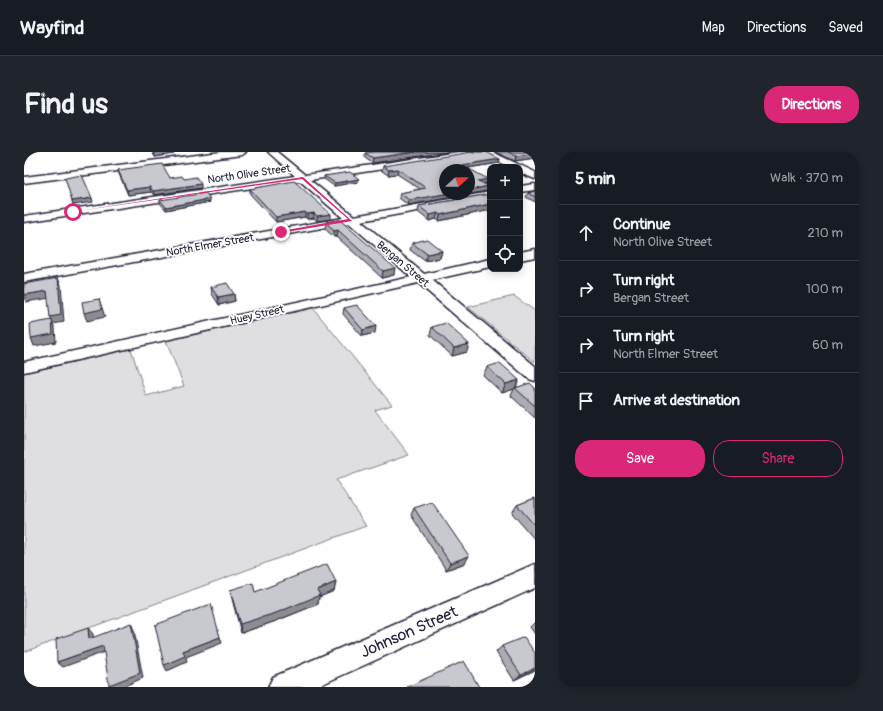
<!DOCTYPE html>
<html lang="en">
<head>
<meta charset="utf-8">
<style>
  :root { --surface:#171b24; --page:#20242c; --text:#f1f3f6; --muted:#9ea1a6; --line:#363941; --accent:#db2777 }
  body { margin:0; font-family:Pangolin,sans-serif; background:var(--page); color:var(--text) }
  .controls { position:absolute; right:12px; top:12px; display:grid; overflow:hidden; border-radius:8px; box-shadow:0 2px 10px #0003 }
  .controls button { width:36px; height:36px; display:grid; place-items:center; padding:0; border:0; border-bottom:1px solid var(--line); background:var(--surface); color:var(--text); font:20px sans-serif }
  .compass { position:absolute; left:415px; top:12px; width:36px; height:36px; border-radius:50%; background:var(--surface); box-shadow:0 2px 10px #0003; rotate:69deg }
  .stop { position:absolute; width:12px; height:12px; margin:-9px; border:3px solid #db2777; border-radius:50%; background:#fff }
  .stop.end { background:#db2777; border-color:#fff; box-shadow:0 1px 4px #0008 }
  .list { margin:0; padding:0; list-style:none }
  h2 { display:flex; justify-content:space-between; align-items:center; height:52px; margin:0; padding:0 16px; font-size:17px }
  h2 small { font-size:13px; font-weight:400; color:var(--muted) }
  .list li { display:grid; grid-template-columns:26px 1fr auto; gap:12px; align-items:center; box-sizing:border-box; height:56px; padding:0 16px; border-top:1px solid var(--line) }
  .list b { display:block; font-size:15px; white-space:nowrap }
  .list p { margin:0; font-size:13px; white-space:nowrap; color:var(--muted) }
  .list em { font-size:13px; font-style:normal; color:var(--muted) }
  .actions { display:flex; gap:8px; padding:12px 16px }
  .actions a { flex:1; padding:9px 0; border:1px solid var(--accent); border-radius:16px; text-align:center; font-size:14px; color:var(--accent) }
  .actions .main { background:var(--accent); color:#fff }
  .icon { flex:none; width:22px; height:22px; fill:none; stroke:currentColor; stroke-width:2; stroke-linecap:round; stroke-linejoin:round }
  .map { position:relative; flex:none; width:511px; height:535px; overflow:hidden; border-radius:16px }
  header { display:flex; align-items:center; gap:24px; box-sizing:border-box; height:56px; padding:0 20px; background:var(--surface); border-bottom:1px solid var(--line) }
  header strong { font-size:19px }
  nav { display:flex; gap:22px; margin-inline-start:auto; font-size:14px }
  .intro { display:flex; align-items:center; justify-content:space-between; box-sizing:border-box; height:96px; padding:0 24px }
  h1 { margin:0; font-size:28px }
  .button { padding:10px 18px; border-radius:16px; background:var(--accent); color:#fff; font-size:14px; font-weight:700 }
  main { display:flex; gap:24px; padding:0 24px }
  aside { flex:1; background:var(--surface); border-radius:16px; box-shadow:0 2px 10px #0003 }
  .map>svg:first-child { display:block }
</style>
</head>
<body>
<header>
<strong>Wayfind</strong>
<nav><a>Map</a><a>Directions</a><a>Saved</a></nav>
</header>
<div class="intro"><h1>Find us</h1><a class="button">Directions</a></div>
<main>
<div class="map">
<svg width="511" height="535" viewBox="0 0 511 535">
  <rect width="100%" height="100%" fill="#fff"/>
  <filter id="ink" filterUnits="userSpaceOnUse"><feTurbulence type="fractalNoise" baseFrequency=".025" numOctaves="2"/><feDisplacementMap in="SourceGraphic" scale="8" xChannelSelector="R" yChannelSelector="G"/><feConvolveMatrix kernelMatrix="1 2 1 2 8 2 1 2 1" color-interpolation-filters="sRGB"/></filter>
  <g filter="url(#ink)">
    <path fill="#dfdfe2" stroke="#80808e" d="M490,144L511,159V210L444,155Z
      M289,156L368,253L351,258L385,303L312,328L342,374L0,500V221L107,197L122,244L160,234L142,189Z"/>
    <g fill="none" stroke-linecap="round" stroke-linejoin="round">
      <defs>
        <path id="minor" d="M197,0H222L218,3L0,31V25Z
          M244,0H253L281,23L435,0H468L511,20V27L496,21V15H486L457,1L453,3L286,28L330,64L466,40V46L337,69L400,122L466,107V115L408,128L511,214V229L505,227L394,131L0,220V210L387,125L325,71L0,130V122L319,66L276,29L0,70V64L271,24Z
          M511,32V38L496,40V34Z
          M511,97V105L496,108V100Z
          M511,412V436L292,535H244L249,525Z"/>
      </defs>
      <use href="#minor" stroke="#22223b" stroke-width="3"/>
      <use href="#minor" fill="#fff" fill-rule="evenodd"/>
    </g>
    <path fill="#acacb2" stroke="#22223b" d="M128,0H149L150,2L131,5Z
      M350,0H425L348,11L341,6V1Z
      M471,0H511V6L491,9Z
      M476,7L475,11L444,16L463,31L460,32L463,39L384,53L375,46L376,41L396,37L373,22L364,23L358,19L359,14Z
      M94,18L146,26L160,27L177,36L130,43L127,40L104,43L95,22Z
      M300,24L335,27L334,30L310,34L300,27Z
      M226,37L307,67L293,69L290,66L283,67L281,65L252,70L226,42Z
      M511,39V50L502,45L504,41Z
      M466,42V58L415,69L412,67L405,69L394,60L395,54Z
      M136,48L186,50L142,58L136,51Z
      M316,68L370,123L358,126L313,85H310L301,77L302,70Z
      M388,91L418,99L416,106L401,109L386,98Z
      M187,135L210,142L211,149L195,153L188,142Z
      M320,156L351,181L338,184L319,162Z
      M408,175L443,200L428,204L406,183Z
      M463,215L495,228L492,235L511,236V266L487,244L490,237L478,241L459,223Z
      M511,346V388L488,361L493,353Z
      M390,356L441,411L422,418L387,363Z
      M312,430L310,439L295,445L294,452L252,469L217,481L208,447L206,438L231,440Z
      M511,470V482L506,475Z
      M478,494L511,518L490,528L472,500Z"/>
    <path fill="#8c8c91" stroke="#22223b" d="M130,0H149L150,2L131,5Z
      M392,0H425L348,11L349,6Z
      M511,1V6L491,9L492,4Z
      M476,7L475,11L437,17L438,13Z
      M374,17L373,22L364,23L365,18Z
      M335,27L334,30L310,34L311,31Z
      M464,27L463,31L452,33L454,29Z
      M177,32V36L130,43L129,39Z
      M465,34L463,39L384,53L385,48L421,42H445V38Z
      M126,35L127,40L104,43L103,38Z
      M68,46L69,50L49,53L48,49Z
      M186,47V50L142,58V55Z
      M466,52V58L415,69L416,63Z
      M281,60V65L252,70V65Z
      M290,61V66L283,67V62Z
      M414,61L412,67L405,69L406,63Z
      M307,62V67L293,69V64Z
      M314,78L313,85H310V79Z
      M418,99L416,106L401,109L403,102Z
      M371,116L370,123L358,126L359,119Z
      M34,126L37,133L40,170L29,172L31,176L32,190L10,194L7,186L28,169L26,165Z
      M23,139L26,146L2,150L0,144V143Z
      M210,142L211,149L195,153L194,145Z
      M75,147L81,165L63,169L60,161Z
      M352,174L351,181L338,184L339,178Z
      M445,192L443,200L428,204L430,196Z
      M495,228L491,236L490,237L478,241L482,232Z
      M445,404L441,411L422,418L426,411Z
      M312,430L310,439L295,445L294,452L252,469L217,481L216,472Z
      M107,471L110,478L119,526L98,535H86L85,533Z
      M64,476L69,482L70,493L65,487Z
      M196,485L198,491L162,505L163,510L143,519L140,513L159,499Z
      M79,494L83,499L39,515L33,510Z
      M511,516V518L490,528L497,523Z"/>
    <path fill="#c8c8cf" stroke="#22223b" d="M350,0H392L349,6L341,1Z
      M448,0H462L476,7L438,13L464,27L454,29L465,34L445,38V18H421V42L385,48L376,41L402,36L374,17L365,18L359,14Z
      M484,0H511V1L492,4Z
      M138,12L146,26L158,24L160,27L172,25L177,32L129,39L126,35L103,38L94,18Z
      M326,20L335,27L311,31L300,24Z
      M58,23L68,46L48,49L41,26Z
      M270,29L307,62L293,64L290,61L283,62L281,60L252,65L226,37Z
      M511,39V45L504,41Z
      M182,41L186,47L142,55L136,48Z
      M466,42V52L416,63L414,61L406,63L395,54Z
      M316,68L371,116L359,119L314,78L310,79L302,70Z
      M403,87L418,99L403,102L388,91Z
      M34,126L37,163L26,165L23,139L0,143V132Z
      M203,131L210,142L194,145L187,135Z
      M75,147L78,157L60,161L58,150Z
      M333,153L352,174L339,178L320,156Z
      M28,168L29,182L7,186L6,172Z
      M422,171L445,192L430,196L408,175Z
      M476,211L495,228L482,232L463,215Z
      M506,231L511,236V254L491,236Z
      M511,346V374L493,353Z
      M408,350L445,404L426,411L390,356Z
      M303,412L312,430L293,438L296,443L252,461L216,472L206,438L229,431L231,440Z
      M187,452L196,485L159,499L161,504L140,513L131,473Z
      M107,471L116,521L85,533L79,494L33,510L32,487L64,476L65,487Z
      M500,485L511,501V516L497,523L478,494Z
      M440,509L455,535H383Z"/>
  </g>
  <path fill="#db2777" d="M279,25L328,69L256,81L257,79L324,67L278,27L47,60Z"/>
  <g text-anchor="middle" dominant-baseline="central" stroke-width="3.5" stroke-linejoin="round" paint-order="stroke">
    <g font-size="11" fill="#22223b" stroke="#fff">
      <text transform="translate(225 22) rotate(-8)">North Olive Street</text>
      <text transform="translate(186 93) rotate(-10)">North Elmer Street</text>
      <text transform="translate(379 112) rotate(40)">Bergan Street</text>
      <text transform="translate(233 163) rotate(-13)">Huey Street</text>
    </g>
    <g font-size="16" fill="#22223b" stroke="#fff">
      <text transform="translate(385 480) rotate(-24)">Johnson Street</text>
    </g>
  </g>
</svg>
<div class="controls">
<button>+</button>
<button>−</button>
<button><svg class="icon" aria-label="locate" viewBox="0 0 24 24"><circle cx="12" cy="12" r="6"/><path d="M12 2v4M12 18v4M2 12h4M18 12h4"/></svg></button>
</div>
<svg class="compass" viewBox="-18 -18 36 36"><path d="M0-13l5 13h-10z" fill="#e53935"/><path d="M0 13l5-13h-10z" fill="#9ea1a6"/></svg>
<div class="stop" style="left:49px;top:60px"></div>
<div class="stop end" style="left:257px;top:80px"></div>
</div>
<aside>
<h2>5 min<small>Walk · 370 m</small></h2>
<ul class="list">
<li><svg class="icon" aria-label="ahead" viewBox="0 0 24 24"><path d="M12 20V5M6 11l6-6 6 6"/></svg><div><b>Continue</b><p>North Olive Street</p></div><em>210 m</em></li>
<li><svg class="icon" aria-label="right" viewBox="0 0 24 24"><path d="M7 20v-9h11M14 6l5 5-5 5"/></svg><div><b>Turn right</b><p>Bergan Street</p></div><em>100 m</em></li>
<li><svg class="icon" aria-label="right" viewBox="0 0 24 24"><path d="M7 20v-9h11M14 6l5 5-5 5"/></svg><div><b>Turn right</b><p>North Elmer Street</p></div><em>60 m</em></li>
<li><svg class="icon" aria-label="arrive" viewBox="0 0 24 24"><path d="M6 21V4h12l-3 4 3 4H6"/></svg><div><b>Arrive at destination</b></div></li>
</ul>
<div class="actions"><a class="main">Save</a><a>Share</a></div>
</aside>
</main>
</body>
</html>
